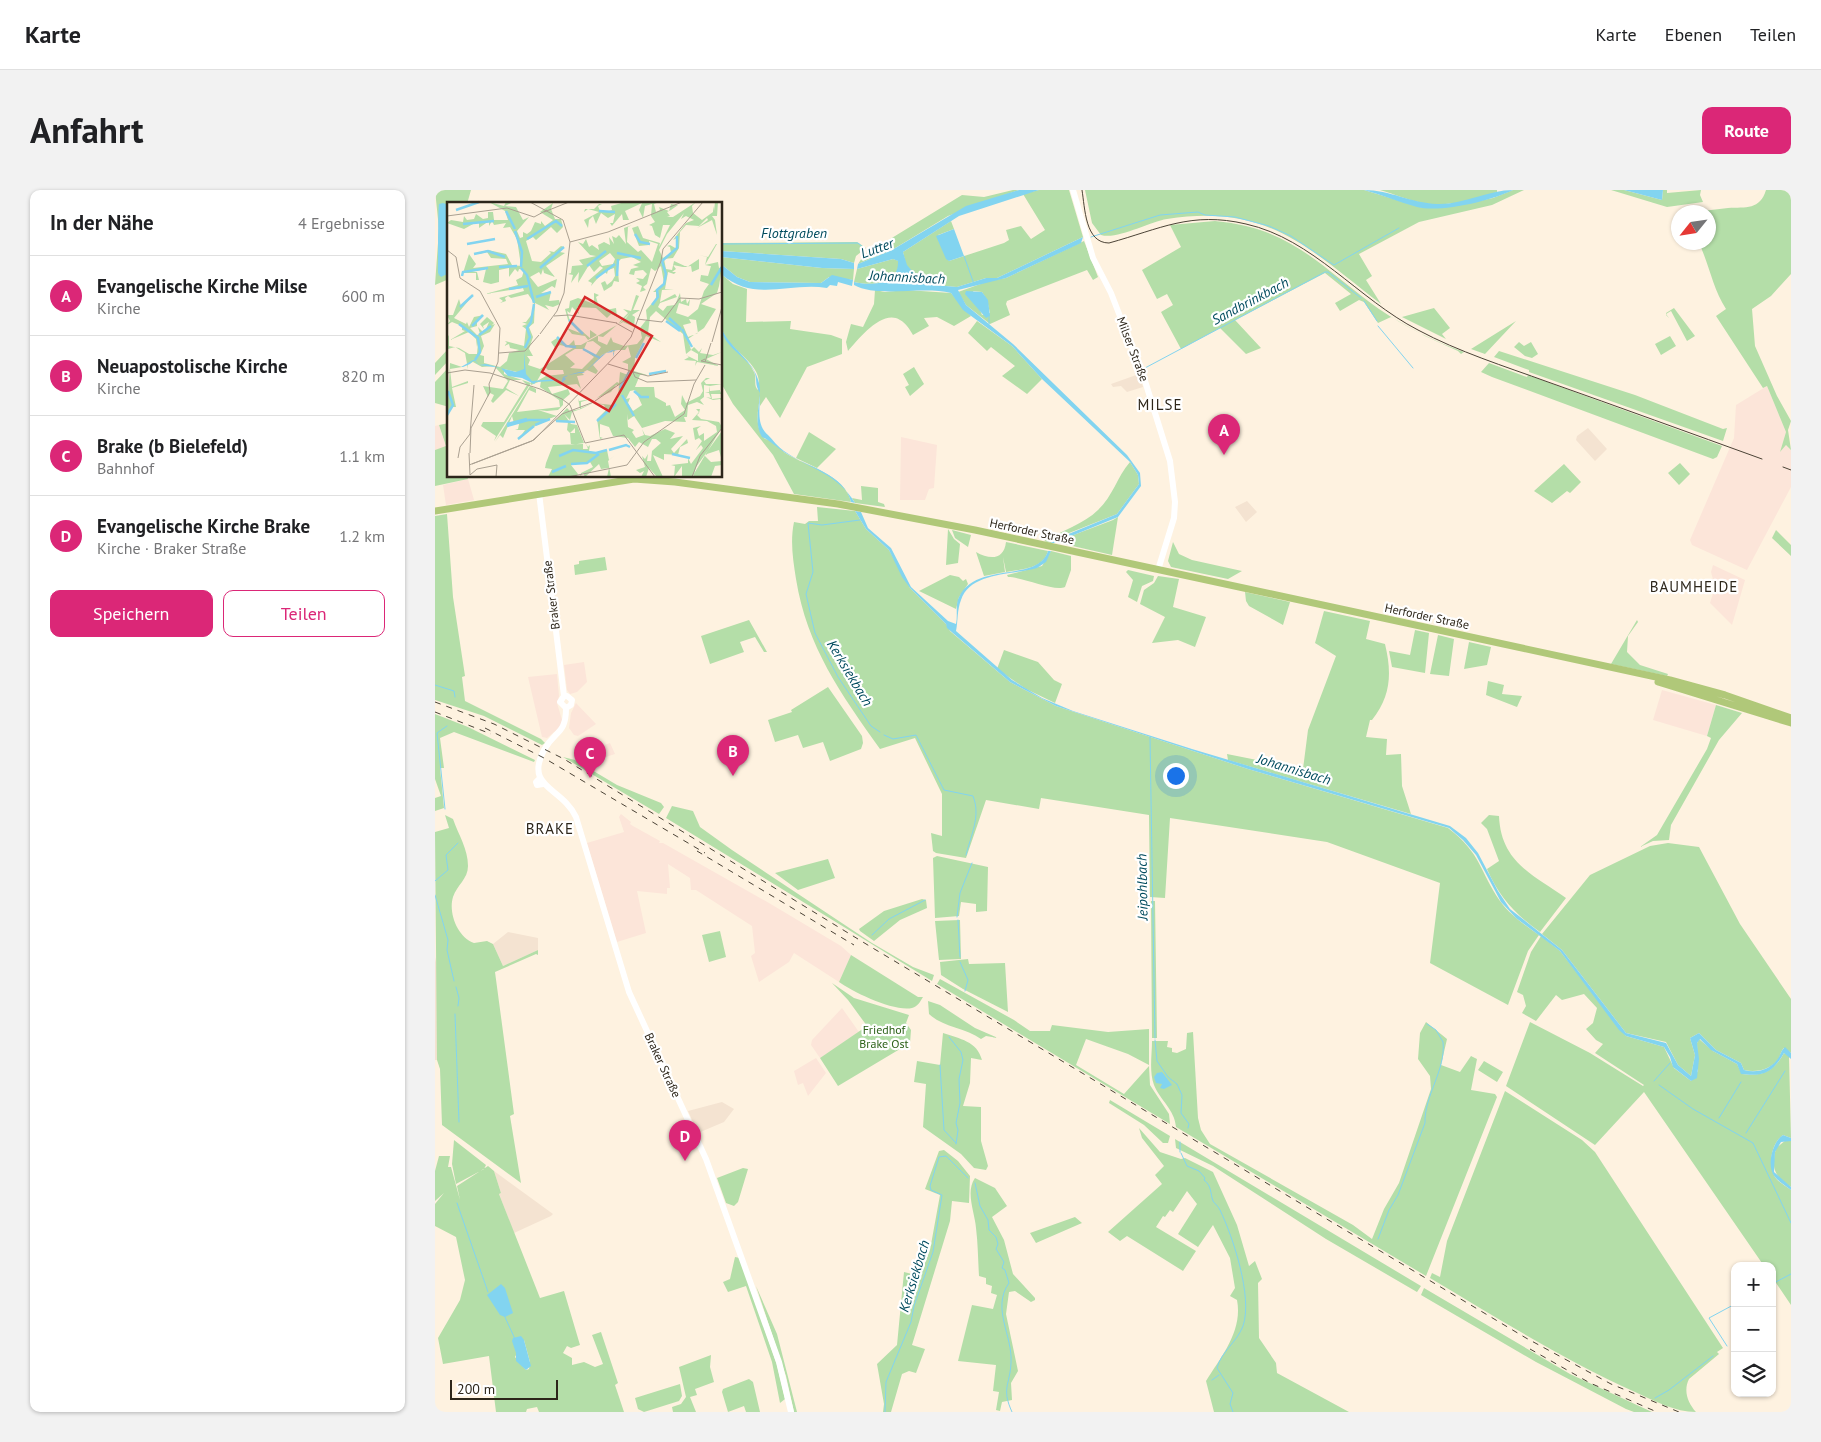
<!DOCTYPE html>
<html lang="de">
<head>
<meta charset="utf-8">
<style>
  :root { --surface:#fff; --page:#f2f2f2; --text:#202124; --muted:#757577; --line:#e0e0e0; --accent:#db2777 }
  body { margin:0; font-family:"PT Sans",sans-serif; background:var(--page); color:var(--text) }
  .controls { position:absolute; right:15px; bottom:15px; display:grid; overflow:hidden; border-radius:10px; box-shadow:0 1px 4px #0004 }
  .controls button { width:45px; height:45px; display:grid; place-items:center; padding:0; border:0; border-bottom:1px solid var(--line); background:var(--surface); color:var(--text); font:25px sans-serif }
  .compass { position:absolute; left:1236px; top:15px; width:45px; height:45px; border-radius:50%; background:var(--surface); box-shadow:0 1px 4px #0004; rotate:240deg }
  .scale { position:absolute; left:15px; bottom:12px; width:108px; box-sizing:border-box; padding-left:5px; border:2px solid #2d261a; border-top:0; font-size:14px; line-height:18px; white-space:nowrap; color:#2d261a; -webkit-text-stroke:4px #fff; paint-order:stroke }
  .you { position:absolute; left:740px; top:585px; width:18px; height:18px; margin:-12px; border:4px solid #fff; border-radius:50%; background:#1a73e8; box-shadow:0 0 0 8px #1a73e833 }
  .badge { display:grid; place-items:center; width:32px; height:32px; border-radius:50%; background:var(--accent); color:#fff; font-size:16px; font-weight:700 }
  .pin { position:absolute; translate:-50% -41px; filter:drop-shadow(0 1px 2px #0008) }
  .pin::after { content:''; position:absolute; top:26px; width:18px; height:15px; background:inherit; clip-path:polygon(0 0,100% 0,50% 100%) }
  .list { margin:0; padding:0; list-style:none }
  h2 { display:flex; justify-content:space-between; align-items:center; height:65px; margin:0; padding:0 20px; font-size:21px }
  h2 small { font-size:16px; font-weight:400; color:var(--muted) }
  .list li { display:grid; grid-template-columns:32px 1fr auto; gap:15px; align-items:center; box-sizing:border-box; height:80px; padding:0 20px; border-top:1px solid var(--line) }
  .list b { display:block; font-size:19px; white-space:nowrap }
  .list p { margin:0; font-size:16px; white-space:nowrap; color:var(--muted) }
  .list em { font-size:16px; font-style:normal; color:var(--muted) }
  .actions { display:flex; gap:10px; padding:15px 20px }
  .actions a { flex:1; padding:11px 0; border:1px solid var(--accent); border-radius:10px; text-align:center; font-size:18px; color:var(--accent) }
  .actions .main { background:var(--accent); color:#fff }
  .icon { flex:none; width:28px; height:28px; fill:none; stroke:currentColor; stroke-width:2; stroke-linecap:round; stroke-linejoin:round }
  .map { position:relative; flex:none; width:1356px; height:1222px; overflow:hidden; border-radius:10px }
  header { display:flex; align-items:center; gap:30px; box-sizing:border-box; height:70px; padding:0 25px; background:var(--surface); border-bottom:1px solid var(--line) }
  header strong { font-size:24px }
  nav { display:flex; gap:28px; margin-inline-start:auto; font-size:18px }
  .intro { display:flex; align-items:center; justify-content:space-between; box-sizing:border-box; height:120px; padding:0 30px }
  h1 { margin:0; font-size:35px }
  .button { padding:12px 22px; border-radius:10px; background:var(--accent); color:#fff; font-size:18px; font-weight:700 }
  main { display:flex; gap:30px; padding:0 30px }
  aside { flex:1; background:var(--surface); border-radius:10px; box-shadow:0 1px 4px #0004 }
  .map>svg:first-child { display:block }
</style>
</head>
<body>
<header>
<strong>Karte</strong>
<nav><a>Karte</a><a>Ebenen</a><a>Teilen</a></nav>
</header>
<div class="intro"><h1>Anfahrt</h1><a class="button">Route</a></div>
<main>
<aside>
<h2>In der Nähe<small>4 Ergebnisse</small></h2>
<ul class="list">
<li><span class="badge">A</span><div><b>Evangelische Kirche Milse</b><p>Kirche</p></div><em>600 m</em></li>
<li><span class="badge">B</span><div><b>Neuapostolische Kirche</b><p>Kirche</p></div><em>820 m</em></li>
<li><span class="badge">C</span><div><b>Brake (b Bielefeld)</b><p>Bahnhof</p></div><em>1.1 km</em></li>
<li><span class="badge">D</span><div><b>Evangelische Kirche Brake</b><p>Kirche · Braker Straße</p></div><em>1.2 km</em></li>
</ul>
<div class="actions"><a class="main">Speichern</a><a>Teilen</a></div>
</aside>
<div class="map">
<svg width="1356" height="1222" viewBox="0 0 1356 1222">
  <rect width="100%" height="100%" fill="#fef2e0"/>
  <path fill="#fce5d9" d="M1332,196L1351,242L1345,262L1351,255L1356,260V297L1312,380L1257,355L1255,350L1299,248L1301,215Z
    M4,235L11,257L0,260V236Z
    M466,247L502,255L499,298L494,299L490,310H465Z
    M33,289L39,310L11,315L8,295Z
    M1278,375L1310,390L1297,435L1275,413L1280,397L1276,382Z
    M149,472L152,492L142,502L135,504L132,500L129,475Z
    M122,484L124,506L122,513L127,530L125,537L112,548L107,547L93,487Z
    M1227,500L1281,515L1272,546L1218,530Z
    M141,513L161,534L143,546L139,545L134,538L136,523Z
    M151,547L159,559L175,553L180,564L162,570L159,577L148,571L141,556Z
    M186,624L196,632L195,634L198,636L225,651L224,653H228L334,713L406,756L416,765L404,792L359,763L354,772L324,792L316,766L320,763L317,736L261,700H256L255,688L233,674L235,698H232V704L202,701L211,743L182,752L152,653L189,642L184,627Z
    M407,818L424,842L385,868L376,855L377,850Z
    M381,868L391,883L373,906L368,893L363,895L359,881Z"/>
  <path fill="#f4e3d1" d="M704,184L708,197L692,202L686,196L678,197L676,194Z
    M1153,238L1172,259L1160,271L1141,250L1142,246Z
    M812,311L822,322L811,332L800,317Z
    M73,742L103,748V760L68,776L58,754Z
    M0,767L3,783V840L2,870H0Z
    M287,912L299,919L289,932L263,943L253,921Z
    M59,981L118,1024L116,1026L79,1043L64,1004L66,1003Z"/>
  <path fill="#b4dea8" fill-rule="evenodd" d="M0,0H36L32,14H14V89L0,95L4,39Z
    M578,0H584L513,26L457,60L423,74L429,65L527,5L549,7Z
    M604,0H634L648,47L562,88H551L522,97L488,94L471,75L468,62L516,31L519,39L503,45L514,71L569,53L574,50L571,40L586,36L596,49L610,40L588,4Z
    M650,0H929L988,18L1019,16L1058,8L1078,0H1089L1057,15L984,32L924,64L937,86L931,90L946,114C873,58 833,13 732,29C714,32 682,50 666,45L657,33Z
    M945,0H1062V2C1039,11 1011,17 987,13C973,10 959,4 945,0Z
    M1176,0H1189L1227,10L1228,0H1232V3L1266,0L1265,5L1268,12L1232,17Z
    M1331,0H1356V84L1336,106L1317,119L1320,156L1342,206L1356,231L1353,240L1356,260L1351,255L1345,262L1351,242L1332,196L1328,198L1281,126L1291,119C1278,99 1274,74 1264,53L1274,52V22H1258C1270,21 1282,19 1293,18C1311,17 1325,20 1331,0Z
    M780,31C858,38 885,77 944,119C970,137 999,151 1029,162L1026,164L1023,161L990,146L956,127L943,133L929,112L924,110L905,121L900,113L916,104L890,83L800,130L826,158L811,164L785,138L746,159L726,122L738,115L732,104L722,109L707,80L746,57L735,35Z
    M649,51L663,87L658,90L652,80L572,111L571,114L575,125L555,134L531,115L523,102L554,91L571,88ZM538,101L547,102L552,110L555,123L547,125Z
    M422,52L431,58L421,66L419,73L406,69L286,61V53Z
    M286,67L387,78L419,79L418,90L394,87L386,93L315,92L302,87L286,74Z
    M458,69L464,71C464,95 436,96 419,92L422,79Z
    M286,84L298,94L312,99L311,132L356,131L355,139L396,145L407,149V164L372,177L345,228L331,207L325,216V206C323,221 319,237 330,249C338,249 345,260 352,264C372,276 411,286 416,312L359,304L338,265L298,214L286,193V141C295,156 312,167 319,182C322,188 318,196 323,200C330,176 300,164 290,146C281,129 286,102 286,84Z
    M440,100L450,102L471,100L516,103L536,126L519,136L502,127L489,128L494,136L478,145C475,140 471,133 465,130C447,119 424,149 413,161L411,152L416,134L428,137L439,114Z
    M999,118L1015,138L1007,144L1011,149L967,127Z
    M1239,118L1260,146L1252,151L1236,121L1231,124L1234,128L1231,125V123Z
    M542,131L577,156L607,189L592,204L567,186L580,176L556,157L552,161L533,143Z
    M1081,131L1050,164L1036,159Z
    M1235,146L1241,156L1226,165L1220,154Z
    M1084,152L1089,156L1096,152L1103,164L1097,168L1090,166L1079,157Z
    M14,158V170L0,185V173Z
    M1064,161L1200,205L1288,239L1292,238L1288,251L1094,182V180L1059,167Z
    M1054,173L1092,187L1093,185L1287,256L1282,267L1278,269L1057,187L1046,182Z
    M14,177V217L0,213V192Z
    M479,177L489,194L475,206L470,197L474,195L468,184Z
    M14,233V286H32L33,289L0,296V260L11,256L4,235Z
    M374,242L401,259L382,278L361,268Z
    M695,272L703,285L704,294L682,324L619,349L616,353L609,351C626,341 649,334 663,320C678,306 682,287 695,272Z
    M1245,273L1255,284L1244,295L1233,283Z
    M1129,274L1146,292L1135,303L1132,301L1117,313L1099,301Z
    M426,296L443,298V312L449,314L450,317L420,313L417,308L427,310Z
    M382,317L420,321L431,339L454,360L475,398L511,434L515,441L575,492L621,516L813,579L1013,638C1047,664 1044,681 1065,711C1075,725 1090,735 1104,745L1093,761L1073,815L995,773L1005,693L892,652L735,628L730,708L715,707L714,625L606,608L604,619L551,610L531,668L501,663L498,661L496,643L507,646V604L480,548L445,559C406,504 372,457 361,389C358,369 355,352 359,332L370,334L374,331H383Z
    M12,324L18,407L30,486L27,487L30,511L106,549L110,553L107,555L49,526L0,510V326Z
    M683,327L677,365L620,352L678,330Z
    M513,339L519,349L525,354L523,373L511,375Z
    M517,340L536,345L533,357L520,348Z
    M1341,340L1356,355V366L1337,348Z
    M571,352L613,361C608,379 587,379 571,382L568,367L570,382L549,386L541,362C555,370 569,370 571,352Z
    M738,352L744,364L757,370L807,381L793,389L736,377L733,371Z
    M616,361L636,366V380L630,397C619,402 588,387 573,387L572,385L607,376Z
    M170,367L172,380L140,385L139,375L144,374V371Z
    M693,380L719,386L718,391L707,396L702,412L693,407L698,390L691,382Z
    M515,385L524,387L528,391L531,389L533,394L524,407L521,419L484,401Z
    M723,386L744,389L738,417L771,427L760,457L743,450L717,453L730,427L705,414L709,400L719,393Z
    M810,402L855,412L848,435L814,416L811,411Z
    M889,421L935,431L931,449L950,454C957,483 956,506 937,530H935L931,547L952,549L951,565L966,564L967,596L976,624L793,570L792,564L868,579L873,540L901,466L880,453Z
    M314,430L332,462H329L320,447L305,452L309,462L275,474L266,446Z
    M1202,430L1203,432L1193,446L1192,462L1205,475L1233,484L1232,486L1176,474Z
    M980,440L994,443L990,483L957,477L954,461L975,465Z
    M1003,445L1019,449L1014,486L995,484Z
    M1034,452L1056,457L1052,475L1029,479Z
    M569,460L603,472L619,490L627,494L620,513L591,499L562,479Z
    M1053,491L1069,495L1067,504L1087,506L1082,517L1051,505Z
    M393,497L427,546L428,553L426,559L395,571L388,552L368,558L363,545L340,552L333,530L357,522L356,520Z
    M1281,515L1307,523L1284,550L1236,635L1234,650L1218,651L1205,657L1222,645L1272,559L1276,548L1272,546Z
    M0,524L33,537L100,570L99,572L19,542L5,548L9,578H5L9,618L0,621V608L6,606L0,589Z
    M128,567L140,570L182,595L226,613L229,617L224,624Z
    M237,616L258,621L265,637L297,660L437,753L478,777L499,785L497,791L231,628Z
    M10,625L18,629C24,646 33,659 33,676C33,689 22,695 18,707C13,723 23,748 39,753L52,751L58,754L68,776L103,760V765L101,764L60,782L79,924L75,926L86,993L7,935L5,879L2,870L0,642L14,638Z
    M1054,625L1064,626C1066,672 1097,684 1131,708L1105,742C1080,724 1064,707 1052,679L1064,671L1052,639L1046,633Z
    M1233,653L1264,657L1305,734L1356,809V863L1349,858C1346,861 1346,863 1344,868C1337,879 1322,883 1309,880L1306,873L1281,860L1264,843L1255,848L1260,865L1256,886L1243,875L1231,852L1191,843L1127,760L1107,744L1155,685L1215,656Z
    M502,666L553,677L552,721L541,722V714L526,712L524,726L500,728L498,668Z
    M393,669L400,688L363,700L340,683Z
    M487,709L491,710L492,718L465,730L439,751L425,741L424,739L449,721Z
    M716,711H720L722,848H717Z
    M525,730L526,769L504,770L500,731Z
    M285,741L291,767L274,772L267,745Z
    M1106,746L1125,761L1191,846L1229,857L1239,878L1256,891L1263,881L1262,853L1264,849L1278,861L1302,874L1307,884C1328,887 1339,881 1349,863L1354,866L1356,948L1348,945C1336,953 1333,975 1340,987C1343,992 1351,996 1356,1000V1115L1337,1087V1076H1329L1209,902L1160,955L1071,896L1095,832L1155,863L1208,896L1209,895L1160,863L1168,854L1161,850L1151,839L1158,833L1162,818L1149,804L1127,810L1121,805L1101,831L1087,823L1091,816L1088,805L1082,802L1096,762Z
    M416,765L483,807H488C485,812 483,816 477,818C459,822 418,802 404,792Z
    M533,769L534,774L570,773L573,822L528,799L506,785L505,772Z
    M505,789L579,830L595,841H615L617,835L673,842L714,839V875L693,864L651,849L641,875L689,904L714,876L715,895L734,924L735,934L502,794Z
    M397,793L419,808L474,825L471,833L476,840L475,853L403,896L385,868L432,836L413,810Z
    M493,811L505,815L540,838L563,848L551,846L546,849C531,838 507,837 494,824Z
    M991,832L1012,849L1006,875L1025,882L1036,866L1042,869L1036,900L1060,904L1062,907L991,1086L741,937C740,920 725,910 719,895C714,882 717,864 717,851H733L732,857L737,858V862L742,863L751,859L752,843L758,842L763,928L766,940L775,954L918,1035L937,1049L949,1019L964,993L996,899L995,886L983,869L985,843Z
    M508,843C525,849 542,851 547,870L536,868L535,893L528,916L546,917V951L553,976L551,980L539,978L526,964L488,937L491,894L479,892L482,871L505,875Z
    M1049,871L1068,882L1062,892L1043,880Z
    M1070,901L1147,950L1160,962L1288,1158L1282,1162L1284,1164L1254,1189C1248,1201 1253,1213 1261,1222C1240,1222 1220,1211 1200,1202C1129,1170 1062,1128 995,1088L997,1083L1005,1087L1012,1051Z
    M675,910L735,946L733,953H728L709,935L674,913Z
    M704,938L725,962L746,969L750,968L778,982L802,1035L814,1076L820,1071L827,1089L823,1093L824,1148L841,1173L842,1183L914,1222H779L771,1191C786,1167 808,1141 802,1110L795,1106L800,1098L795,1068L778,1035L763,1057L743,1044L762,1014L752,1001L738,1022L735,1020L730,1027L728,1026L721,1037L761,1061L748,1081L692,1046L685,1051L673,1042L727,994L720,985L729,976L707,948Z
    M740,949L986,1096L982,1102L891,1049L778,976L741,958Z
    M19,950L51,975L49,979L21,994L17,974Z
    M1351,950L1356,951V997C1339,985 1336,979 1341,958Z
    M509,960L523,971L535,986L534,1013L517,1011L515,1031L477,1155L490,1159L481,1183L474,1181L467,1184L456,1222H448L449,1214L442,1174L462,1155L469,1082L485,1086L495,1060L505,1005L490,999L504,961Z
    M4,966H15L13,977H16L25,1010L22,996L53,976L59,981L66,1003L64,1004L105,1108L129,1101L145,1155L136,1158L132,1156L128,1163L137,1168V1175L149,1172L160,1177L168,1174L157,1145L166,1142L183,1193L180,1195L189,1222H104L102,1217L92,1219L91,1222H61L54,1166L8,1174L3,1148L25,1110L30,1090L21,1047L0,1036V1014L9,1003L0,1011V981ZM89,1150L95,1172L94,1179L91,1180L80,1167Z
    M308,978L313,979L303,1012L299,1016L291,1013L282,988Z
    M540,988L560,998L572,1016L557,1027L569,1050L578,1084L600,1108V1110L596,1112L580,1101L574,1102L571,1124L583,1181L576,1193L577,1210L567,1212L565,1221L561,1220L564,1202L558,1201L561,1175L523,1171L537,1115L558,1119L562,1105L556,1103L557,1096L551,1094V1088L544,1086C543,1070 543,1054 541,1038C540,1023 530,1002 540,988Z
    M640,1027L647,1033L601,1053L595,1043Z
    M300,1067L305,1068L342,1175L350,1209L345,1213L337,1172L311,1096L293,1102L288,1092L295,1089Z
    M321,1096L342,1144L362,1222H359L351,1186Z
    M989,1098L1135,1184L1217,1222H1199L1191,1219L1101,1172L986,1105Z
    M276,1165L275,1177L279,1192L260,1199L262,1205L255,1207L261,1222H238L237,1217L246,1214L251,1207L244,1177Z
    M314,1189L318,1192L325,1222H311L309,1216L293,1222L287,1202L288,1199Z
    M245,1194L247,1206L244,1211L209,1222L203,1219L200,1208Z"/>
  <path fill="#82d4f0" d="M584,0H604L524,26L468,62L472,75L488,94L522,97L551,88H562L648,47L646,53L571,88L523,100L531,115L578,154L692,265L705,283L706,296L683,327L619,353H616L619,350L682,324L704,294L703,285L695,272L607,189L577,156L528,120L516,103C487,96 442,108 419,95V92C436,96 464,95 463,71L458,69L422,79L423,74L457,60L531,16Z
    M929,0C955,0 976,13 1002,14C1028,15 1053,0 1078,0C1056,11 1005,23 982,17C964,12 947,5 929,0Z
    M1189,0H1228L1227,10Z
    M8,13L14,15V83L6,87L3,83C3,73 3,17 4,14Z
    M519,39L529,66L514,71L511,69L501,46Z
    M286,61L406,69L419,73V79L387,78L286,67Z
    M286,74L302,87L315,92L386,93L397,85L418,90L417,96L403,92L402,96L395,95L392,98C353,92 320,113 286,84Z
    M531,101L547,102L553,110L555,126L551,128L530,104Z
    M286,137C295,160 319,169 324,193C328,210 318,232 333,245C338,250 343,257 349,261C375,279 403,284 420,313L416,312C410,284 370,276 349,262C341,257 336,251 327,247C319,234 324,218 325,203C319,194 323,190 319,181C311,166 287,156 286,137Z
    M420,321L426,322L433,338L456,358L476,397L513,431L521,434C523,425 520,415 524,407C541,371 603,393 613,361H616L611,372L602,378C579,385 535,382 526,410C522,420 523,431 521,441L577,490L607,508L638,521L757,559L1015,636L1031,648L1043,663L1063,701L1075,719L1127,760L1191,843L1231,853L1243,875L1256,886L1260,865L1255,848L1264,843L1281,860L1306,873L1309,880C1322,884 1337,879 1344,867C1346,863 1346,861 1350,857L1356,863V869L1349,863C1338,882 1329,887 1306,884L1302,874L1276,860L1265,849L1262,853L1264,869L1262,888L1256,891L1238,877L1235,867L1229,857L1191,846L1184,840L1125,761L1081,728L1066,712L1041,665L1028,650L1014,638L813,579L621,516L575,492L512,438L511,434L475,398L467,387L454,360L431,339Z
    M727,882L737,895L729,899L725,898L727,894L721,893L719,887L722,883Z
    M1348,945L1356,948V951L1346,952L1340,962L1339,982L1356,997V1000C1351,996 1344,992 1340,987C1331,977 1337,952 1348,945Z
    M66,1094L70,1098L78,1123L70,1127L65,1125L52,1105Z
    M86,1146L89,1150L96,1176L91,1180L81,1171V1163L77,1151L78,1148Z"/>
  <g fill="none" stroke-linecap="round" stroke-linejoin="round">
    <path stroke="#82d4f0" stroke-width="1" d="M656,47L725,25L763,22L770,25L800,27L834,36L856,46L899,75L964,38
      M286,54L423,53L429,58
      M433,64L437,69
      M529,66L539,94
      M4,85L14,83
      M929,111L942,131
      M554,127V134
      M943,136L978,178
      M710,178L890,82H893L926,108
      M425,330L387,335L373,333L378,382L371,404L380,443L403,487L436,536L445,542
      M0,495L19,501L20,507
      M449,545L458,549L481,545L509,600L538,606C546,626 536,645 531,665
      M715,547L720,848
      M10,619L2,543L12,536
      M0,691L13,680L11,665L23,653
      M0,705L13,750L12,760L19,791
      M522,727L525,703L537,673
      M523,730L525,767
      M437,745L454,729L490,710
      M525,772L533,790L530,801
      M21,797L24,808L23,816
      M20,824L24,932
      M514,847L526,862L528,870L524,889L525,913L521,933L523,940L521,954
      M720,850L722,871L733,887L742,894L747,905L746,923L754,934L753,938
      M505,875L509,940L521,953
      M1219,891L1235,873
      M1224,895L1258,919L1318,953L1356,1033
      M1284,928L1306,892
      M1311,943L1350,881
      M745,952V962
      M746,963L752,976L764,981L770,988L769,990C777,996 775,1003 778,1011C780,1014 783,1016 785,1020C798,1047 818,1107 808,1136C802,1152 786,1162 782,1178L798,1203L795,1214L798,1222
      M540,993L545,1016L553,1030L554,1040L561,1047L563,1054L561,1059L569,1072L567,1078L570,1080L574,1093C556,1118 578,1146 576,1173C575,1195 566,1198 577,1222
      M22,1013L53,1102
      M943,1049L954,1020L963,1005L990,933C989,906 1011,880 1008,852L1001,840L992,834
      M1337,1094L1356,1084
      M69,1125L80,1149
      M1292,1156L1274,1128L1300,1114
      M777,1190L784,1185
      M1220,1208L1234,1200L1278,1166
      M450,1222L451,1192L476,1132L479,1116L498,1062L507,1005L496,1000L495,996L504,967L511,966L533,988"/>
    <path stroke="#fff" stroke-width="6" d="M638,0L658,68L676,103L710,191L735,271L740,312L739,328L723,380
      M104,303L129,506
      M129,506H132L137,510L136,515L131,518
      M129,506L125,512L131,518
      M131,518C131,545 120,540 109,560C89,598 127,597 141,627L194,802L271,969L344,1172L356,1222
      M104,589L101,592L102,595L108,594"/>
    <path stroke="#b0c879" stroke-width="7" d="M0,321L199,289L240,292L403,314L540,340L1235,490L1290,505L1356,528
      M1223,492L1356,533"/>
    <path stroke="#4b4336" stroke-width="1" d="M647,0C650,18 650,53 674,53C725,39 756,21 811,34C878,49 923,109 983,140C1024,162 1069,176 1113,192C1184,217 1255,243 1327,269
      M1348,277L1356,280"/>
    <path stroke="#4b4336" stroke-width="1" stroke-dasharray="6 6" stroke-linecap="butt" d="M0,512L59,534L129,569L436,757L1091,1148L1176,1194L1244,1222
      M0,522L56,544
      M50,538L109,568L270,663
      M262,661L419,755
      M1095,1159L1155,1193L1222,1222"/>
  </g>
  <g text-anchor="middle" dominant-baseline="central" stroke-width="4.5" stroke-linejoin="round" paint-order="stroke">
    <g font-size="12" fill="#2d261a" stroke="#fff">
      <text transform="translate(698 159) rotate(69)">Milser Straße</text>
      <text transform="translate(597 341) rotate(12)">Herforder Straße</text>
      <text transform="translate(116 405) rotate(-97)">Braker Straße</text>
      <text transform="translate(992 426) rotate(12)">Herforder Straße</text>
      <text transform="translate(228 875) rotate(65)">Braker Straße</text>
    </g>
    <g font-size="12" fill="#2d6219" stroke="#fff">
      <text x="449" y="839">Friedhof<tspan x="449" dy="14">Brake Ost</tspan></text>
    </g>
    <g font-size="14" font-style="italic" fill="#004b5e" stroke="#fff">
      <text x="359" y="43">Flottgraben</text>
      <text transform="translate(442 58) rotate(-20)">Lutter</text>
      <text transform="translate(472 87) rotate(3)">Johannisbach</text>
      <text transform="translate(815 111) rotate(-28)">Sandbrinkbach</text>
      <text transform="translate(415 483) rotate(59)">Kerksiekbach</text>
      <text transform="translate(859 579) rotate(17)">Johannisbach</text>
      <text transform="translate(707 697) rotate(-91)">Jeipohlbach</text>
      <text transform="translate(479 1086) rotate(-73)">Kerksiekbach</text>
    </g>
    <g font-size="15" letter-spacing="1" fill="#2d261a" stroke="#fff">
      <text x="725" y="214">MILSE</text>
      <text x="1259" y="396">BAUMHEIDE</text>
      <text x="115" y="638">BRAKE</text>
    </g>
  </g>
  <g transform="translate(12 12)">
    <rect width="275" height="275" fill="#fef2e0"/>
    <path d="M42,0L57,4L59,0H66L58,4L69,5L76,18L82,15L70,29L73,36L76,35V30L80,32L84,29L88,20L94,22V19L98,24L106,18L93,10L106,1L104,7L108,17H114L116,25L110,31L104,25L89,38L86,35L79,39L85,59L94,60L104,51L102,49L107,50L114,44L117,45L113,50L118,51L99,64L108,75L97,71L96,67L94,73L92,70L83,75L91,85L110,77L108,86L105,84L94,91L104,90L102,99L112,98L113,102L106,105L98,103L102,108L88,101L87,121L82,125L86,135L82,147L86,154H80L83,158L81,163L93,167L126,146L113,143L108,146L104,140L110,136L121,144L127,138L128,143H134L170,123L156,135L151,134V139L160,143L164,135L166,140L177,144L190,142L195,136L193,126L200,117L199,108L209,97V90H206L217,81L214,64L208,69L204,66L200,82L196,85L199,88L193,90L195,84L189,81L193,79L189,76L196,77L200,72L196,68L188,69L187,73L182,72L184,67L192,65L186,63L194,60L185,55L174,57L170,61L172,80L167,79L165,84L157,89L154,81L158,79L160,83L165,79L168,74L167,66L161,68L160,72L157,69L144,84L145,81L141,79L156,66L153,64L147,70L142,63L131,81L132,70L124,81L126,73L121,72L124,71L125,64L136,63L132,58L149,54L143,53L131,40L136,42L139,37L142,45L145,43L152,48L151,43L157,40L163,43L162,35L167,42L165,34L169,36L172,33L179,42L177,26L185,23L181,25L180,40L191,50L194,48L205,60L211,42L202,39V43L192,44L185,26L191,24L196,36L213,41L212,45L223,23H216L213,36L208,33L205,24L202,23L208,20L204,14L205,2L198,4L196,16L192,8L195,1L178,9L182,18H176L175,12L165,24L163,21H166L168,12L161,16L154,11L149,22L146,14L142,18L141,26L137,18L152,10L141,7L137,10L138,7H147L152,2H155L151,4L153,9H162L165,8L164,4L178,0H212L207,2L209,10L213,8L212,5L222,9L224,2L231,3L224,8L220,10L223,14L220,15H226L249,0L245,4L246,11L255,18L266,10V4L267,9L268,0H271L270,14H265L268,18L270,33L265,18L250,26L261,18L260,16L252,24L239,23L233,30L232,46L226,56L217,57L219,67L225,68L227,59L240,65L252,57V67L245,70L244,64L236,65L226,63L229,67L225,70H229L227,72L221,70L218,87H227L215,88L213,100L228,92L230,95L213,101L211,105L216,109L220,104L228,103L233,91L234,100L239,97L240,102L243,97L242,104L232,101L229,111L241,115L251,107L257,89L262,82L253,79L254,73L261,74L264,64H263L258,63L260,55L252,53L261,55L269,42H270L258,63L271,60L272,66L275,65L272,84L270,91L254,102L269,107L257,126L241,137L244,148L247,145L252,150L255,146L253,151L266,153L275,150L259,157L272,164L250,160L248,164L249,159L237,158L242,155L239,153L251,159V152L244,148L239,152L236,132L209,109L203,115L201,131L214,140L199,134L188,156L187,169L200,173H193L188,185H207L208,195L219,201V204L223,203L228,215L238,208L234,202L235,193L239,201L253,194L256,189L254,181L259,176H263L257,179L259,182H275L263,184V189L273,188V191L275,187V192H264L265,197L274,196L275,200L273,197L266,198L259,195L264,196L262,191H258L262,190L263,184L257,183V195L253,198L257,203L250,200L241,203L240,215H237L239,220L218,219L195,226L187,214L181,218L180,212L181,225L187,228L185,230L189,236L197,233L195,227L198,233L203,234L218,227L228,231L223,237L236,234L224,247L227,251L240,237L241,241L233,245L231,253L217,252V258L206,253L216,275H210L202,266L199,275H194L197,269L193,271L189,268L198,265L195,254L198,257L201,252L200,259H204L205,249L214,241L209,237H205L201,245L192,240L188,245L181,236L166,234L162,225L153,222V235L156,236L153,237L150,217L159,208L157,203L147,201L165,203L171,196L172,183H169L164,190L150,196L170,180L172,181L173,170L181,173V162L175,160L184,155L181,144L178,148H168L167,151L165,148L155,153L146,163L151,169L149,172L140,168L135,171L137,173L130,174L134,187L130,182L101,185L105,192L121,187L123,192L116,198V203L111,208L100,209L91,208L110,214L93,220L71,238L78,228H68L71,227L72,222L67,221L65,214L56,236L53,233L48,240L83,184L89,187V191L82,188L70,210L113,205L112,198L93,185L94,179L84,183V179L70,170L57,167V172L84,181L47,239L49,234L34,224L36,220H57L80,183L75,178H63L59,186L72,194L59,188L46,201L44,199L47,193L43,191L41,195L36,184L56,187L61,179L47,164L35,165L26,160L21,162V167L18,151L8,145L1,147L0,136L2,133V144L12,146L22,152H30L31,141L30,145L29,137L22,130L3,138L18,129L15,128V124L5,120L0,123L3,119L0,113H6L12,97L14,104L27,92L7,116L19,122L20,120L22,125L27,115L37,113L30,119V124L23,126L30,133L33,132L31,125L36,130L39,127L42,120L36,124L37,127L33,122L40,115L47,121L45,123L48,122L43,130L34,134L37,144L33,153L37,154V161L53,165L60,159L62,151L72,148L63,146L62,142L57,144L60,141L58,139L77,144L79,127L75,124L80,122L75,120H79L85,112L87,101L81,92L64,96L61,94L58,96L59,99L53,101L56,99L52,96L77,89L76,86L38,92L71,83L69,78L75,75L77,68L72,67L71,70L68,67L62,75V66L52,68V80L44,82L36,80L39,67L24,70H30L32,78H29V71H16L22,52L29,62L26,66L61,62L59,57L44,56L40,50L32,52H27L41,48L59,52L65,63L74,64L70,37L63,25L56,26L59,21L47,23L45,19L42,24V19L32,26V21H28L17,27L0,21L4,18L16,20L17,14L20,18L27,17L29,12L36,17L41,16V10H46L47,18H61L58,9ZM237,11L234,17L239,14L247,18L239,21L226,38L230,36V47L223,43L220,44L223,45L224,51L216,56L212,48L220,32ZM163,51L168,57L166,62L155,64L152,59ZM242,117L249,118L251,131L241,135L236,123L244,121ZM146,139L154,145L148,154L137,147L140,140ZM128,147H136L147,155L135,167L123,166L128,162L118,153ZM98,165L101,168H116L117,172L99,174L90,179ZM188,188L195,203L186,209L181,201L183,196L179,197L183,189ZM147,91L152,93L149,95L152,105L159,108L169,106L170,115L176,116L181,111L176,107L184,109L189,93L192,94L186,108H193L185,113L188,115L187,125L176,120L171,123L179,116L183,111L177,117L171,122L175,117L164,112L160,116L149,106L130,105L132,112L125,105L123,111L120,109L123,119L143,136V128L150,133L141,138L138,134L125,132L120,126L133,131L121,118L118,107L122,106L123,99L131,96L147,102ZM3,161L15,165L3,167L5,185L21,179V181L5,186L9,205H5L0,214ZM131,196L132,199L144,197L134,200V206L146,201L134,207L139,218L134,207L125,210L123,218L117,212L124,222L130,223L137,241L124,243L123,231H128V226L123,231L120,228L121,220L108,219L120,206L123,209L133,207ZM249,207H253L252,211L250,213L254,217L272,220L275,225L245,275H235V264L227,275L228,264L224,263L241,261V256L244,262L256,246L254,243L249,248L255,239L252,236L248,238L246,226L254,224L250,227L252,234L257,231V239L270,230L269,224L260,219L245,218L252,210ZM275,229V259L272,248L257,253L264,260L275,259V263L268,264L264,275H246L249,265ZM136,242V247H141L139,242L141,245L143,243L142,249L149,251L160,248L162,258L168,253L161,259L164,275H160L162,266L154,267L152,262L138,275L136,271L133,275L134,271L146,265L143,260L124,263L131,272L129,275H101L105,267L98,266L99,261L92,262L99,261L106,243Z" fill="#b4dea8" fill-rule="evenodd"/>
    <path d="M165,148H171L165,149L167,151L166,155V150L159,151L138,170L136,171H132L128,172L121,173L119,175H117L119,177L114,182L113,181L111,180H109V177L106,179L89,180L87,182L75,176L61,174L54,166L32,163L28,159H26L23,162L16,165H14L0,163L14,165L26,158H28L32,163L39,162L69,170L77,167V150L79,172L85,179L108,177L114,181L116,175L121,173L132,170H138L155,153Z" fill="#82d4f0"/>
    <path fill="none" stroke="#82d4f0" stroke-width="2.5" d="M9,8L32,0M59,9L68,27M152,9L168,10M16,22L47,19M68,29L75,50L74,65M188,32L193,40L203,42M80,37L109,19L115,24M20,42L48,37M170,51L194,56M27,52L41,49L58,55M140,64L159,49M52,65L70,64M74,66L80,73L87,101M93,66L117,45M15,74L16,70L41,66M170,74L171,57M149,76L168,62M264,83L275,65M62,87L81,84M89,95L104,90M205,103L211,95L210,88L217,82L219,72L215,59L230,46V34M13,105L26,93M222,116L234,127M122,118L136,132M219,119L233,129M84,120L87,102M12,122L31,136L33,150L28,158M25,124L36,113M235,127L245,145M32,133L44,124M110,135L119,144L129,145M78,146L83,135L80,126L84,120M136,147L153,156M189,156L197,141M202,172L219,169M173,186L182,170M187,189L194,195H202M175,193L187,214M0,213L6,203L1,189M81,218H99M109,219L128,220M150,219L169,202M60,222L80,217M88,223L103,217M60,224L81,218M71,237L87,224M162,248L179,243L183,245M225,252L243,256M112,254L126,248L149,251L160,248M124,262L140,261L152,252M105,270L119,264"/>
    <path fill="none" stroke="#aaa091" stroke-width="1" d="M83,0L116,18L123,40L117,91L110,109L93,132M97,10L122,0M0,14L60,6L87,15L100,8M275,30V58M123,40L161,30L235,0M0,48L9,55L13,76L33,89L53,126L51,160L42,182L43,190L24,226L23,251M107,114L122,113L170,121M190,117L215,120L233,96L252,97L275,90M169,121L185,130M265,140L275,105M52,151L78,149L92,133M258,157L254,159L275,163M258,160L264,141M161,162L187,170M186,170L188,175L200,180L249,178M0,171L18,168L43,171L93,187L115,197L123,203L138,241M148,199L177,179L182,169L201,174L221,170M138,241L177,233L208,275M22,251L23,273M11,256L13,245L23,232L27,183M25,262L85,239L115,212L147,200M22,263L87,238L173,149L184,135L214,59L216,47L256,0M23,273L30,267L50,263L49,275M121,275L180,263L197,240L237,212L247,182L258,163M245,275L253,254L275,226"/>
    <path fill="#d62828" fill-opacity="0.15" stroke="#d62828" stroke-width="2.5" d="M138,95L205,134L162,209L95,170Z"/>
    <rect width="275" height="275" fill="none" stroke="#2d261a" stroke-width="2.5"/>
  </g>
</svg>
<div class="controls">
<button>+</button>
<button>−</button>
<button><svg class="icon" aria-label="layers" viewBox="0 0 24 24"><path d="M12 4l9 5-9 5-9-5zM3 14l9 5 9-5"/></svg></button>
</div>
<svg class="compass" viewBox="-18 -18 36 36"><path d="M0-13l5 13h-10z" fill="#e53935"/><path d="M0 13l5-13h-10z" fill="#757577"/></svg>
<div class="scale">200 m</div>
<div class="you"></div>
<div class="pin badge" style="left:789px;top:265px">A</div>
<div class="pin badge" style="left:298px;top:586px">B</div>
<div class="pin badge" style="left:155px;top:588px">C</div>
<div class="pin badge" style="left:250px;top:971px">D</div>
</div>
</main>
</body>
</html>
